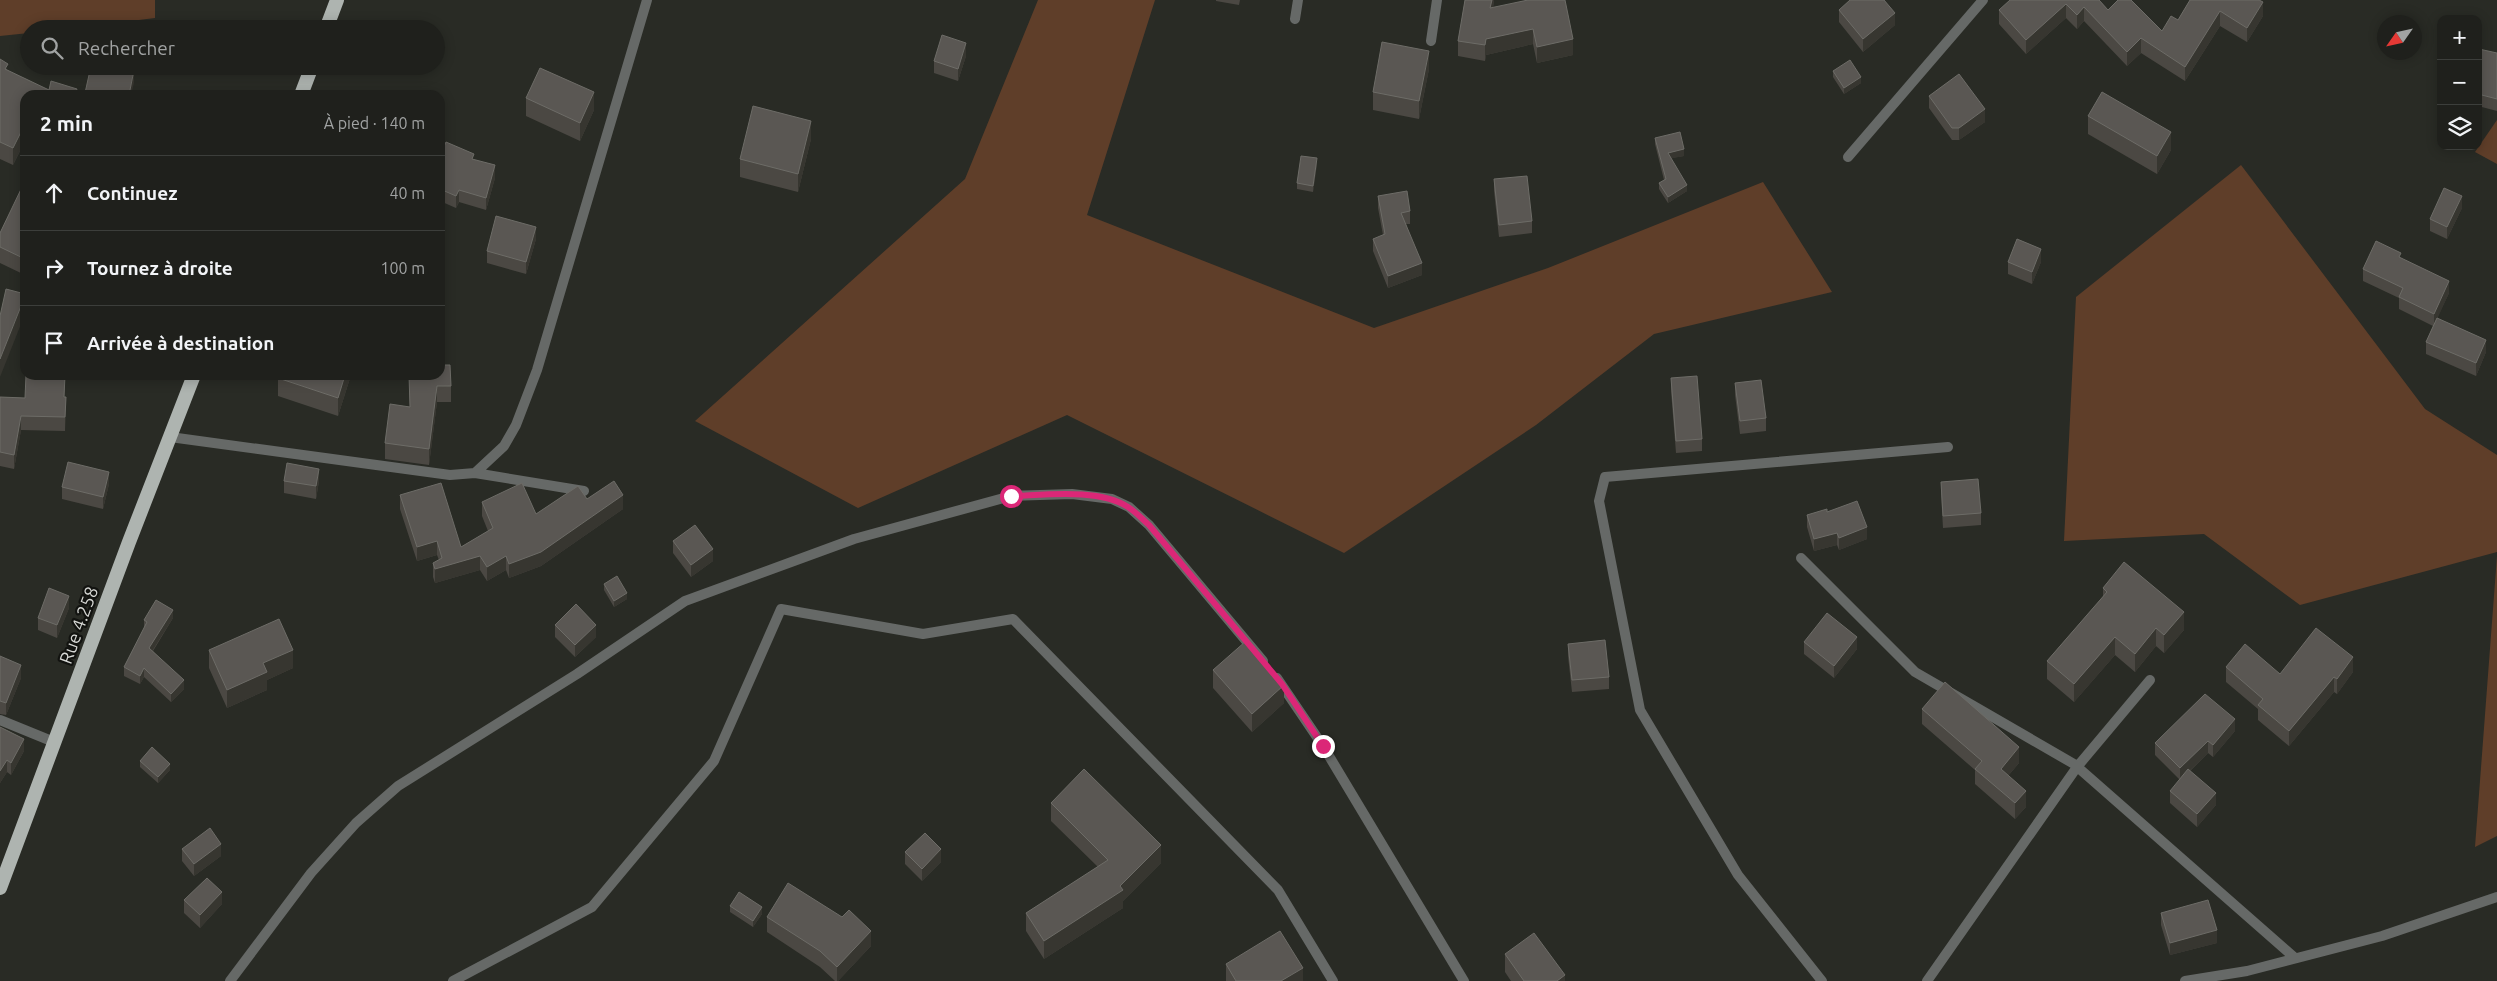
<!DOCTYPE html>
<html lang="fr">
<head>
<meta charset="utf-8">
<style>
  :root { --surface:#1f201c; --page:#272825; --text:#f1f3f6; --muted:#a1a3a3; --line:#3c3e3b }
  body { margin:0; font-family:Ubuntu,sans-serif; background:var(--page); color:var(--text) }
  .controls { position:absolute; right:15px; top:15px; display:grid; overflow:hidden; border-radius:10px; box-shadow:0 2px 12px #0003 }
  .controls button { width:45px; height:45px; display:grid; place-items:center; padding:0; border:0; border-bottom:1px solid var(--line); background:var(--surface); color:var(--text); font:25px sans-serif }
  .compass { position:absolute; left:2377px; top:15px; width:45px; height:45px; border-radius:50%; background:var(--surface); box-shadow:0 2px 12px #0003; rotate:236deg }
  .stop { position:absolute; width:15px; height:15px; margin:-11px; border:4px solid #db2777; border-radius:50%; background:#fff }
  .stop.end { background:#db2777; border-color:#fff; box-shadow:0 1px 5px #0008 }
  .list { margin:0; padding:0; list-style:none }
  h2 { display:flex; justify-content:space-between; align-items:center; height:65px; margin:0; padding:0 20px; font-size:21px }
  h2 small { font-size:16px; font-weight:400; color:var(--muted) }
  .list li { display:grid; grid-template-columns:32px 1fr auto; gap:15px; align-items:center; box-sizing:border-box; height:75px; padding:0 20px; border-top:1px solid var(--line) }
  .list b { display:block; font-size:19px; white-space:nowrap }
  .list em { font-size:16px; font-style:normal; color:var(--muted) }
  .icon { flex:none; width:28px; height:28px; fill:none; stroke:currentColor; stroke-width:2; stroke-linecap:round; stroke-linejoin:round }
  .map { position:relative; flex:none; width:2497px; height:981px; overflow:hidden }
  .search { position:absolute; background:var(--surface); box-shadow:0 2px 12px #0003; left:20px; top:20px; width:425px; height:55px; display:flex; align-items:center; gap:12px; box-sizing:border-box; padding:0 18px; border-radius:28px; color:var(--muted); font-size:19px }
  .panel { position:absolute; background:var(--surface); box-shadow:0 2px 12px #0003; left:20px; top:90px; width:425px; height:290px; border-radius:15px }
  .map>svg:first-child { display:block }
</style>
</head>
<body>
<div class="map">
<svg width="2497" height="981" viewBox="0 0 2497 981">
  <rect width="100%" height="100%" fill="#292b25"/>
  <path fill="#5f3e29" d="M0,0H155V18L66,29H29V33L0,36Z
    M1038,0H1155L1087,215L1374,328L1548,268L1763,182L1832,292L1654,334L1536,425L1344,553L1067,415L858,508L695,421L965,179Z
    M2497,120V164L2475,152Z
    M2241,165L2425,409L2497,455V552L2300,605L2204,534L2064,541L2076,297Z
    M2497,556V836L2475,847Z"/>
  <g fill="none" stroke-linecap="round" stroke-linejoin="round">
    <path stroke="#666967" stroke-width="10" d="M1295,19L1298,0
      M1431,41L1437,0
      M1848,157L1983,0
      M170,437L450,475L475,473L504,446L516,425L537,370L647,0
      M475,473L584,491
      M1801,558L1915,672L2074,764L2295,958
      M1277,678L1323,746L1464,981
      M0,720L54,742
      M230,981L311,873L356,823L398,786L577,674L685,601L854,539L1011,496L1072,494L1112,499L1129,507L1149,525L1263,661
      M453,981L592,907L714,761L781,609L923,634L1013,619L1278,890L1333,981
      M1822,981L1738,875L1640,710L1599,501L1605,477L1948,447
      M1927,981L2077,767L2150,680
      M2185,981L2247,971L2382,936L2497,897"/>
    <path stroke="#aeb4b0" stroke-width="14" d="M326,29L337,0
      M301,95L312,66
      M0,888L129,542L194,375"/>
  </g>
  <path fill="#4b4843" d="M1216,0H1240L1239,5L1216,1Z
    M1465,0H1494L1493,8L1528,0L1573,55L1537,63L1533,44L1486,55L1485,61L1458,56V41Z
    M2099,0L2108,10L2162,31L2178,20L2190,0L2263,16L2247,42L2220,26L2185,81L2141,53L2127,66L2084,21L2077,29L2066,18L2026,54L1999,24V10Z
    M1839,10L1895,25L1863,52L1839,22Z
    M2478,50L2497,53V111L2478,106Z
    M966,56L958,81L934,73V61Z
    M0,59L8,71L49,90L77,95H25V143H24L13,165L0,159Z
    M1429,69L1419,119L1373,110V92Z
    M1833,71L1861,83L1844,94L1833,77Z
    M1929,96L1985,122L1959,140H1952L1929,108Z
    M526,98L594,110L580,141L526,116Z
    M2088,116L2171,150L2157,174L2088,134Z
    M1655,138L1684,156L1671,158L1687,191L1668,203L1659,189V183L1664,180L1655,144Z
    M811,139L798,192L740,177V159Z
    M440,156L474,160L495,178L486,210L459,202L456,208L440,201Z
    M1317,164L1313,192L1297,189V183Z
    M1494,179L1532,221V233L1499,237L1494,191Z
    M25,184V275L0,263V233Z
    M1378,196L1410,211V224H1406L1422,275L1388,288L1373,251V239L1383,235L1378,208Z
    M2462,208L2447,239L2430,231V219Z
    M536,239L526,274L487,263V251Z
    M2401,258L2449,293L2437,318L2486,352L2476,376L2426,354V342L2433,326L2399,309V298L2363,281V269Z
    M2008,262H2041L2032,284L2008,274Z
    M65,375L64,397H66L65,431L21,430L14,469L0,466V397L25,398Z
    M351,375L338,416L278,396V378Z
    M409,375H440L451,386V402H437L429,465L385,459V443L410,407Z
    M1671,378L1702,439V451L1676,453L1671,391Z
    M1735,383L1766,418V431L1740,434L1735,395Z
    M284,481H319L316,499L284,493Z
    M1941,482L1981,513V525L1943,528L1941,494Z
    M109,484L103,509L62,499V487Z
    M400,495L461,547L488,531L482,516V502L536,514L587,499L623,509L541,566L509,578L506,570L487,581L480,570L435,583L433,577V563L439,560L437,555L417,561L400,509Z
    M1827,512L1867,539L1839,550L1837,545L1814,551L1807,527V515Z
    M673,541L713,561L691,577L673,553Z
    M604,584L627,599L614,607L604,590Z
    M2103,588L2184,630L2164,653L2156,646L2135,672L2115,655L2074,702L2047,679V661L2103,597Z
    M69,608L57,638L38,630V618Z
    M173,618L153,651L184,689L171,702L144,677L140,684L124,676V667L144,629V620Z
    M555,625L596,637L575,657L555,637Z
    M1804,642L1857,649L1834,678L1804,654Z
    M1568,644L1609,677V689L1572,692L1568,656Z
    M209,650L293,668L267,680V690L227,708L209,668Z
    M0,656L21,678L6,715L0,714Z
    M2226,667L2280,674L2353,672L2337,694L2334,692L2289,746L2258,720V709L2226,682Z
    M1213,670L1284,703L1252,732L1213,688Z
    M1922,709L2019,763L2008,776L2026,807L2015,819L1975,784V770L1922,724Z
    M0,715V727L24,751L11,775L7,772L0,783Z
    M2235,731L2213,757L2208,753L2190,771L2216,805L2197,827L2170,803V791L2180,780L2155,755V743Z
    M140,761L170,770L158,783L140,767Z
    M1051,803L1161,863L1123,901V908L1044,959L1026,931V913L1098,867L1051,821Z
    M182,849L221,856L194,876L182,861Z
    M905,852L941,862L922,881L905,864Z
    M184,900L222,904L200,928L184,913Z
    M730,906L762,914L753,927L730,912Z
    M2161,913L2217,943L2170,955L2161,925Z
    M767,917L871,946L838,981H835L820,967L767,932Z
    M1505,954L1565,981H1511L1505,972Z
    M1226,964L1303,981H1226Z"/>
  <path fill="#373630" d="M1492,0H1494L1490,24V8Z
    M2263,2V16L2247,42V28Z
    M2066,4V18L2026,54V40Z
    M2084,7V21L2077,29V15Z
    M2220,11V26L2185,81V67Z
    M1895,13V25L1863,52V39Z
    M1533,29V44L1486,55L1485,61V45L1486,39Z
    M2141,38V53L2127,66V52Z
    M1573,39V55L1537,63V47Z
    M966,43V56L958,81V69Z
    M1429,51V69L1419,119V101Z
    M134,70V83L131,95H129Z
    M1861,77V83L1844,94V88Z
    M594,92V110L580,141V123Z
    M1985,109V122L1959,140V128Z
    M811,121V139L798,192V174Z
    M24,126V143L13,165V148Z
    M2171,132V150L2157,174V156Z
    M1684,149V156L1668,159V153Z
    M1317,158V164L1313,192V186Z
    M495,165V178L486,210V198Z
    M1687,185V191L1668,203V197Z
    M459,190V202L456,208V196Z
    M2462,196V208L2447,239V227Z
    M536,227V239L526,274V262Z
    M2041,249V262L2032,284V272Z
    M1422,263V275L1388,288V276Z
    M2449,281V293L2434,326V314Z
    M25,296V314L0,377V359Z
    M2486,340V352L2476,376V363Z
    M345,375H351L338,416V398Z
    M437,386V402L429,465V449Z
    M21,416V430L14,469V455Z
    M319,469V481L316,499V486Z
    M109,472V484L103,509V497Z
    M623,495V509L541,566L509,578V564Z
    M1867,527V539L1839,550V538Z
    M1837,533V545L1814,551V539Z
    M437,541V555L417,561V547Z
    M713,549V561L691,577V565Z
    M480,556V570L435,583V569Z
    M506,556V570L487,581V567Z
    M627,593V599L614,607V601Z
    M69,596V608L57,638V625Z
    M173,610V618L149,656V648Z
    M2184,612V630L2164,653V635Z
    M596,625V637L575,657V645Z
    M2156,628V646L2135,672V654Z
    M1857,637V649L1834,678V666Z
    M2115,637V655L2074,702V684Z
    M293,650V668L267,680V690L227,708V690L263,663Z
    M2353,657V672L2337,694V679Z
    M21,665V678L6,715V703Z
    M144,668V677L140,684V676Z
    M2334,677V692L2289,746V731Z
    M184,680V689L171,702V694Z
    M1284,685V703L1252,732V714Z
    M2235,719V731L2213,757V745Z
    M24,739V751L11,775V763Z
    M2208,741V753L2180,780V768Z
    M2019,747V763L2001,784V769Z
    M7,760V772L0,783V771Z
    M170,764V770L158,783V777Z
    M2026,791V807L2015,819V803Z
    M2216,793V805L2197,827V814Z
    M221,844V856L194,876V864Z
    M1161,845V863L1123,901V908L1044,959V941L1120,886Z
    M941,849V862L922,881V869Z
    M222,892V904L200,928V915Z
    M762,907V914L753,927V921Z
    M2217,930V943L2170,955V943Z
    M871,931V946L838,981H837V967Z
    M1303,968V981H1281Z
    M1565,975V981H1557Z"/>
  <path fill="#5a5753" stroke="#6d6c67" d="M1465,0H1492L1490,8L1528,0H1565L1573,39L1537,47L1533,29L1486,39L1485,45L1458,41Z
    M1850,0H1884L1895,13L1863,39L1839,10Z
    M2010,0H2099L2108,10L2118,0H2131L2162,31L2171,16L2178,20L2190,0H2259L2263,2L2247,28L2220,11L2185,67L2141,38L2127,52L2084,7L2077,15L2066,4L2026,40L1999,10Z
    M942,35L966,43L958,69L934,61Z
    M1382,42L1429,51L1419,101L1373,92Z
    M2479,49L2497,53V99L2478,94Z
    M0,59L8,64L5,69L49,90L51,81L77,89L75,95H25V127L24,126L13,148L0,142Z
    M1850,60L1861,77L1844,88L1833,71Z
    M91,66H117L134,70L129,95H94L85,93Z
    M540,68L594,92L580,123L526,98Z
    M1959,74L1985,109L1959,128H1952L1929,96Z
    M2102,92L2171,132L2157,156L2088,116Z
    M753,106L811,121L798,174L740,159Z
    M1680,132L1684,149L1668,153L1687,185L1668,197L1659,183L1666,179L1655,138Z
    M446,142L474,154L472,159L495,165L486,198L459,190L456,196L440,189V156Z
    M1301,156L1317,158L1313,186L1297,183Z
    M1527,176L1532,221L1499,225L1494,179Z
    M24,183L25,184V259L0,247V233Z
    M2444,188L2462,196L2447,227L2430,219Z
    M1407,191L1410,211L1401,213L1422,263L1388,276L1373,239L1385,234L1378,196Z
    M496,216L536,227L526,262L487,251Z
    M2017,239L2041,249L2032,272L2008,262Z
    M2376,241L2401,253L2399,257L2449,281L2434,314L2399,297L2403,288L2363,269Z
    M6,289L25,294V296L0,359V316Z
    M2437,318L2486,340L2476,363L2426,342Z
    M440,365H450L451,386H437L429,449L385,443L390,404L410,407L409,375H440Z
    M26,375H65L64,397H66L65,417L21,416L14,455L0,452V397L25,398Z
    M279,375H345L338,398L278,378Z
    M1697,376L1702,439L1676,441L1671,378Z
    M1761,380L1766,418L1740,421L1735,383Z
    M68,462L109,472L103,497L62,487Z
    M287,463L319,469L316,486L284,481Z
    M1978,479L1981,513L1943,516L1941,482Z
    M614,481L623,495L541,552L509,564L506,556L487,567L480,556L435,569L433,563L442,558L437,541L417,547L400,495L441,483L461,547L493,528L482,502L522,483L536,514L578,486L587,499Z
    M1857,501L1867,527L1839,538L1837,533L1814,539L1807,515L1827,509V512Z
    M695,525L713,549L691,565L673,541Z
    M2124,562L2184,612L2164,635L2156,628L2135,654L2115,637L2074,684L2047,661L2107,592L2103,588Z
    M617,576L627,593L614,601L604,584Z
    M49,588L69,596L57,625L38,618Z
    M156,600L173,610L149,648L184,680L171,694L144,668L140,676L124,667L147,622L144,620Z
    M576,604L596,625L575,645L555,625Z
    M1827,613L1857,637L1834,666L1804,642Z
    M279,619L293,650L263,663L267,672L227,690L209,650Z
    M2316,628L2353,657L2337,679L2334,677L2289,731L2258,705L2263,699L2226,667L2245,644L2280,674Z
    M1605,640L1609,677L1572,680L1568,644Z
    M1246,641L1284,685L1252,714L1213,670Z
    M0,656L21,665L6,703L0,701Z
    M1945,682L2019,747L2001,769L2026,791L2015,803L1975,769L1982,761L1922,709Z
    M2205,694L2235,719L2213,745L2208,741L2180,768L2155,743Z
    M0,727L24,739L11,763L7,760L0,771Z
    M152,747L170,764L158,777L140,761Z
    M1084,769L1161,845L1120,886L1123,890L1044,941L1026,913L1108,860L1051,803Z
    M2188,769L2216,793L2197,814L2170,791Z
    M210,828L221,844L194,864L182,849Z
    M925,833L941,849L922,869L905,852Z
    M207,878L222,892L200,915L184,900Z
    M788,883L842,917L849,910L871,931L837,967L820,951L767,917Z
    M739,892L762,907L753,921L730,906Z
    M2208,900L2217,930L2170,943L2161,913Z
    M1280,931L1303,968L1281,981H1236L1226,964Z
    M1534,933L1565,975L1557,981H1524L1505,954Z"/>
  <g fill="none" stroke-linecap="round" stroke-linejoin="round">
    <path stroke="#db2777" stroke-width="6" d="M1011,496C1045,495 1099,488 1128,507C1136,512 1142,519 1149,525L1282,684L1323,746"/>
  </g>
  <g text-anchor="middle" dominant-baseline="central" stroke-width="4.5" stroke-linejoin="round" paint-order="stroke">
    <g font-size="18" fill="#d7d8d5" stroke="#121310">
      <text transform="translate(78 625) rotate(-70)">Rue 4.258</text>
    </g>
  </g>
</svg>
<div class="controls">
<button>+</button>
<button>−</button>
<button><svg class="icon" aria-label="layers" viewBox="0 0 24 24"><path d="M12 4l9 5-9 5-9-5zM3 14l9 5 9-5"/></svg></button>
</div>
<svg class="compass" viewBox="-18 -18 36 36"><path d="M0-13l5 13h-10z" fill="#e53935"/><path d="M0 13l5-13h-10z" fill="#a1a3a3"/></svg>
<div class="stop" style="left:1011px;top:496px"></div>
<div class="stop end" style="left:1323px;top:746px"></div>
<div class="search"><svg class="icon" aria-label="search" viewBox="0 0 24 24"><circle cx="10" cy="10" r="6"/><path d="M15 15l6 6"/></svg>Rechercher</div>
<section class="panel">
<h2>2 min<small>À pied · 140 m</small></h2>
<ul class="list">
<li><svg class="icon" aria-label="ahead" viewBox="0 0 24 24"><path d="M12 20V5M6 11l6-6 6 6"/></svg><div><b>Continuez</b></div><em>40 m</em></li>
<li><svg class="icon" aria-label="right" viewBox="0 0 24 24"><path d="M7 20v-9h11M14 6l5 5-5 5"/></svg><div><b>Tournez à droite</b></div><em>100 m</em></li>
<li><svg class="icon" aria-label="arrive" viewBox="0 0 24 24"><path d="M6 21V4h12l-3 4 3 4H6"/></svg><div><b>Arrivée à destination</b></div></li>
</ul>
</section>
</div>
</body>
</html>
